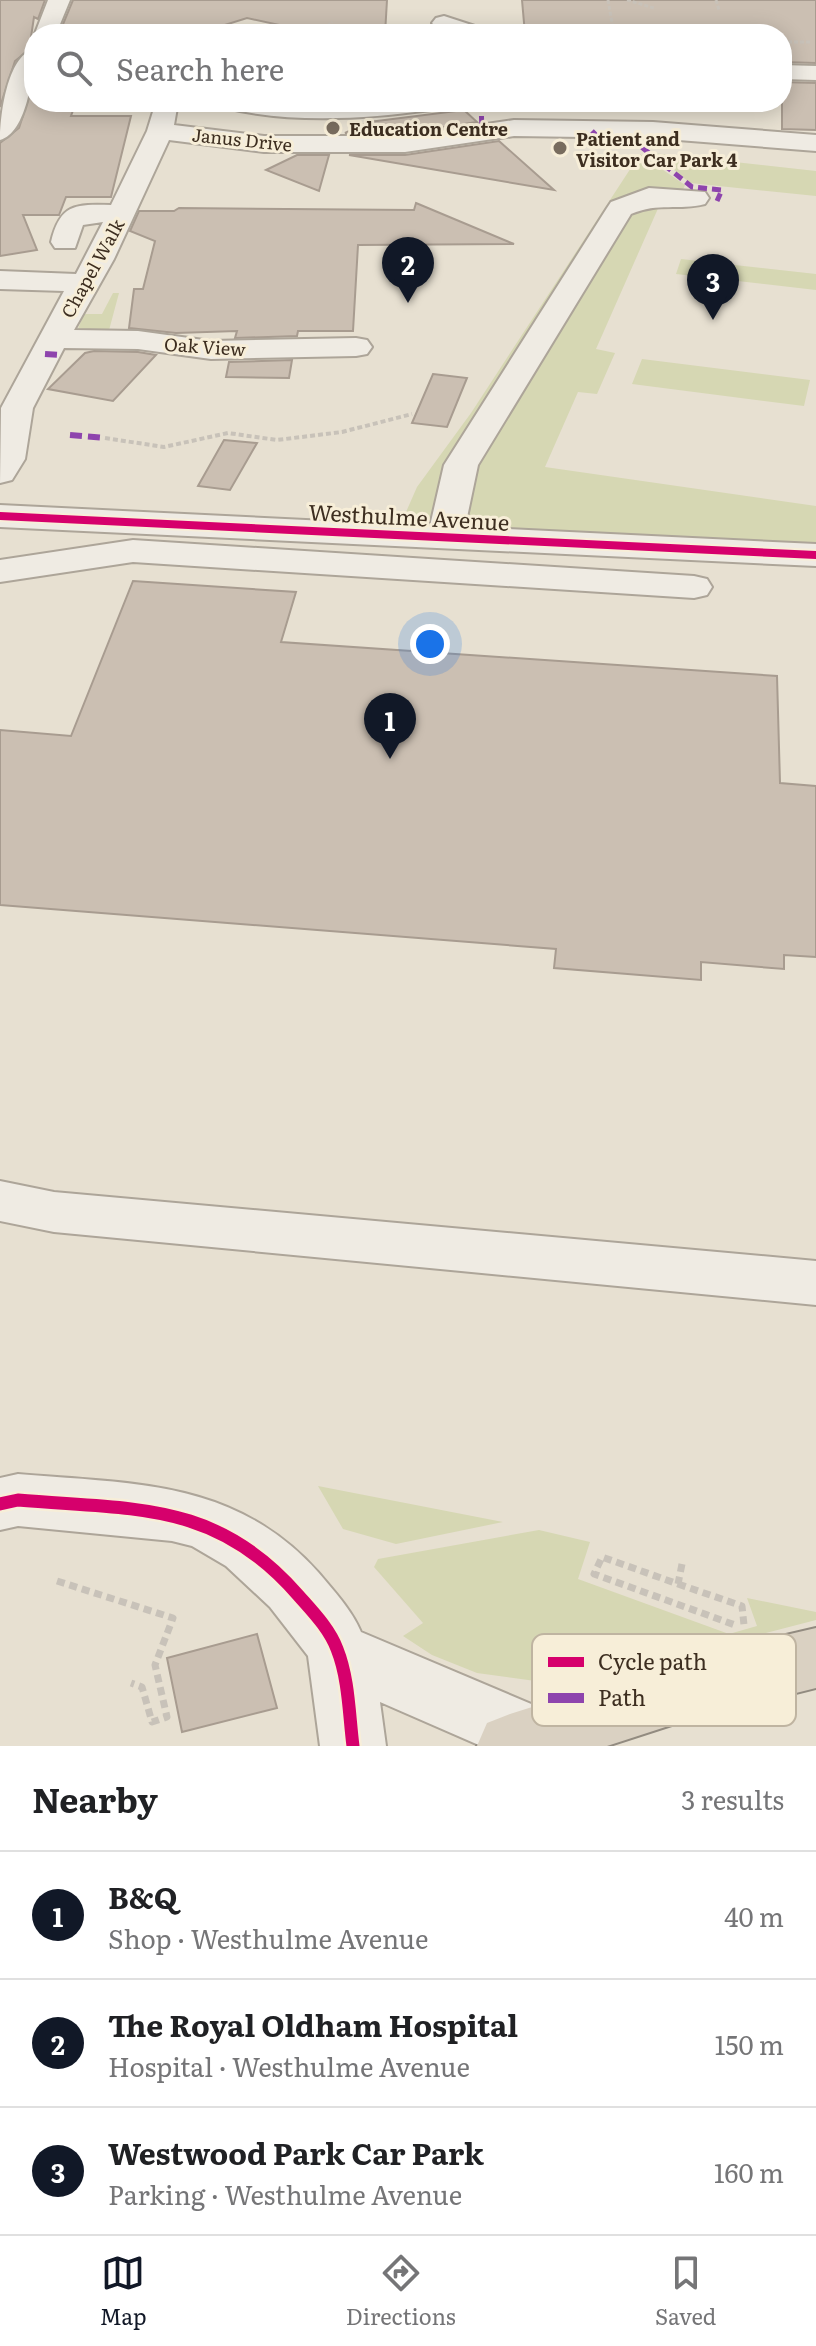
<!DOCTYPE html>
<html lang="en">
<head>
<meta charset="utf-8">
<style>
  :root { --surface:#fff; --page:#f6f6f6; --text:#202124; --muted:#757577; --line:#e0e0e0; --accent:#111827 }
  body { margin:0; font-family:Literata,serif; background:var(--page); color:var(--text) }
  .you { position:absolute; left:430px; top:644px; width:28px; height:28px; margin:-20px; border:6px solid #fff; border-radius:50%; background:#1a73e8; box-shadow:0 0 0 12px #1a73e833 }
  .badge { display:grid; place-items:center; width:52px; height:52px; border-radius:50%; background:var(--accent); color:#fff; font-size:26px; font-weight:700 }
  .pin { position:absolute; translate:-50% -66px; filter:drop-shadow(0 2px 4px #0008) }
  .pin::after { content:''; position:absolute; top:42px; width:28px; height:24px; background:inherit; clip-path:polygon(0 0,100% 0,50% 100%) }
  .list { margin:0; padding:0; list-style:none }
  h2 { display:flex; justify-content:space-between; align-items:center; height:104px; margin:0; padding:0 32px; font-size:34px }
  h2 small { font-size:26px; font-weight:400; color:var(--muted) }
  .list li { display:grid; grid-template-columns:52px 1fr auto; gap:24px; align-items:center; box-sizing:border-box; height:128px; padding:0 32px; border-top:2px solid var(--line) }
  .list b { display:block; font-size:30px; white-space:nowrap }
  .list p { margin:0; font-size:26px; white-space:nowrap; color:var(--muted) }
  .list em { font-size:26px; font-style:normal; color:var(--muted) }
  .icon { flex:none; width:44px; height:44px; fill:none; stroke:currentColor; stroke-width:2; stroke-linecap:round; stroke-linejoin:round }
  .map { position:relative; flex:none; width:816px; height:1746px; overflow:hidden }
  .search { position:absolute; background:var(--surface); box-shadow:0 4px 20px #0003; left:24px; right:24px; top:24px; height:88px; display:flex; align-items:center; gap:20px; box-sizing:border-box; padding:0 28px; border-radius:32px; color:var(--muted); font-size:30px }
  .sheet { height:488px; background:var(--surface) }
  nav { display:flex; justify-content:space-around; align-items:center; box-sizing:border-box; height:112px; border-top:2px solid var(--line); background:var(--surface); font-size:22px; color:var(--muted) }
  nav a { display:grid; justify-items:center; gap:4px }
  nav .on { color:var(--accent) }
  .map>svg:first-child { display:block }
</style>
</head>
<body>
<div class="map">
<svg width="816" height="1746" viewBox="0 0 816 1746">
  <rect width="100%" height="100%" fill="#e7e0d1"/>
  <path fill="#d6d7b3" d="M653,153L816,171V196L690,183Z
    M640,154L685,185L682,192L634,193L611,206L442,481L430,521L399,528L417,487L471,413Z
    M660,204L596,349L615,353L597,394L578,392L545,467L816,506V543L494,529L478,527L467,521L478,461L632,211Z
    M681,259L816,274V290L676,274Z
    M113,293H119L108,334L77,331L84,314H102Z
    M642,359L810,380L804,406L632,384Z
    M318,1486L503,1522L396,1544L343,1529Z
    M539,1530L590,1542L578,1579L729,1634L757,1626L747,1598L816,1612V1620L607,1674L550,1683L477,1673L432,1655L403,1636L423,1623L374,1567L378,1559Z"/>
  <path fill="#cbbfb2" stroke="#a89c90" stroke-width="2" d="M0,0H45L38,19L34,17L31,37L34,46L15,61L0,107Z
    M73,0H387L385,34H321L247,18L196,34H74L61,29Z
    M522,0H816V63L782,62V34H525Z
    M34,82V102H76L71,116H131L111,197H66L59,215H23L37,250L0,256V143L19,128Z
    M782,82L816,83V130L782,129Z
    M464,110L477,122L405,133H345L369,122Z
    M499,141L554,190L349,155H405Z
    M297,155H329L319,191L266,170Z
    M416,203L514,244L358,245L353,331H298L297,336L235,338L237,331L176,333L129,328L134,289H143L155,241L130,231L139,211H174L179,208L414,210Z
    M94,351L138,352L156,355L113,401L48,389L85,353Z
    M292,360L289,378L226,377L229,362Z
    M433,374L467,378L447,427L412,423Z
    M224,440L257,443L230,490L198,486Z
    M133,581L296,592L281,642L777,676L780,783L816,786V957L784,955V969L701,962V980L554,968L556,949L0,905V730L71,736Z
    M257,1634L277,1708L182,1732L167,1658Z"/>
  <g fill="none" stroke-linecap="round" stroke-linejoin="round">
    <defs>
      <path id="minor" d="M48,0H70L56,34L34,36Z
        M444,16L484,29L488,34C469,34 445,38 432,23L436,18Z
        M34,49C34,73 27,133 0,140C0,116 7,56 34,49Z
        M782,65L816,66V80L782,79Z
        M156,102H178L174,125L264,136H405L514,120L653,122L816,135V151L653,138L514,136L405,152H264L169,140L114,259L74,330L138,331L211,341L356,338L367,340L372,347L367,354L356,356L211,359L138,349L64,348L33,408L25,459L12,480L0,483L1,408L64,291L0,289V271L76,274L103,222L83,225L75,248H55L51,242C60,204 75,204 111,205L147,131Z
        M218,102H444L431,110C363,119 290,124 222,107Z
        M649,188L705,192L709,198L705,204C678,211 659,202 631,214L478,465L465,527L816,544V566L0,527V505L430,526L444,465L607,208L611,202Z
        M133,540L694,576L707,579L712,587L707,595L694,598L133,562L0,582V560Z
        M0,1181L54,1192L816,1261V1305L54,1232L0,1221Z
        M18,1474C132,1484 235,1479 318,1572C334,1591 351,1609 361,1632L555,1714L565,1736L560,1746H481L380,1702L386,1746H320L308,1656L270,1607L226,1566L192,1546L172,1541L18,1526L0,1530V1478Z"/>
      <path id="highway" d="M816,1628V1688L687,1720L607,1746H477L487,1723L510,1714L687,1658Z"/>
    </defs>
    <use href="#minor" stroke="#ada599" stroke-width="4"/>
    <use href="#highway" stroke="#928b80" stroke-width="4"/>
    <path stroke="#c8c2b9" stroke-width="3" stroke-dasharray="4 2" stroke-linecap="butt" d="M608,0L614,34
      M627,0L654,8
      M716,0L719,10
      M234,34H273
      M318,34L332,22
      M782,42H811"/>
    <path stroke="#c8c2b9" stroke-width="4" stroke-dasharray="5 3" stroke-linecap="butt" d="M105,438L164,447L228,433L277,440L342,432L412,414"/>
    <path stroke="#c8c2b9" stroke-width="7" stroke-dasharray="8 5" stroke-linecap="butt" d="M682,1564L678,1584L602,1557L594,1574L735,1625
      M57,1581L173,1618L155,1665L167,1717L152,1722L142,1687L131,1683
      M678,1584L742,1606L744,1625"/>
    <use href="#minor" fill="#efebe3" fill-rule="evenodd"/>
    <use href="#highway" fill="#dad1c2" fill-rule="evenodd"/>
    <path stroke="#8e44ad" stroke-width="5" stroke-dasharray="9 5" stroke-linecap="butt" d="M481,102L482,132
      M331,111L332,102
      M592,131L599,138H630L692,187L722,190L717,201"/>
    <path stroke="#8e44ad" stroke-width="6" stroke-dasharray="12 6" stroke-linecap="butt" d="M45,354L60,355
      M70,435L105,438"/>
    <defs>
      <path id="cycleway-far1" d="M0,516L816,555"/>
      <path id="cycleway" d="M0,1504L18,1500C132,1510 216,1500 298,1595C312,1611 329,1628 337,1649C349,1679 349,1715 353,1746"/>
    </defs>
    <use href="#cycleway-far1" stroke="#f7eed8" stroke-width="12"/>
    <use href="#cycleway" stroke="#f7eed8" stroke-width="18"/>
    <use href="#cycleway-far1" stroke="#d6006c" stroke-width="8"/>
    <use href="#cycleway" stroke="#d6006c" stroke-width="13"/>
  </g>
  <g fill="#786c5e" stroke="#f7eed8" stroke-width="3">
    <circle cx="333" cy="128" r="8"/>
    <circle cx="560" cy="148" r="8"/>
  </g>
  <g text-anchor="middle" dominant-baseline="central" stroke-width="6" stroke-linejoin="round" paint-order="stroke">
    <g font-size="18" font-weight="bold" fill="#3d2e20" stroke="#f7eed8" text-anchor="start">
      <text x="349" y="128">Education Centre</text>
      <text x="576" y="138">Patient and<tspan x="576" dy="21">Visitor Car Park 4</tspan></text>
    </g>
    <g font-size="18" fill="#3d2e20" stroke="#f7eed8">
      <text transform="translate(242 139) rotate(6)">Janus Drive</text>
      <text transform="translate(92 268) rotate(-61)">Chapel Walk</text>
      <text transform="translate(205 346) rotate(4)">Oak View</text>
    </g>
    <g font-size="22" fill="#3d2e20" stroke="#f7eed8">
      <text transform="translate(409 516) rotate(3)">Westhulme Avenue</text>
    </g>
  </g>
  <rect x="532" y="1634" width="264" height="92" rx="12" fill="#f7eed8" stroke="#bfb4a1" stroke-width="2"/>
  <rect x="548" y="1657" width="36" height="10" fill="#d6006c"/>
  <rect x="548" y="1693" width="36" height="10" fill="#8e44ad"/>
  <g font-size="22" fill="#3d2e20">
    <text x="598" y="1670">Cycle path</text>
    <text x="598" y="1706">Path</text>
  </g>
</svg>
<div class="you"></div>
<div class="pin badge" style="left:390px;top:759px">1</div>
<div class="pin badge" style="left:408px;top:303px">2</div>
<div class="pin badge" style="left:713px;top:320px">3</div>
<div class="search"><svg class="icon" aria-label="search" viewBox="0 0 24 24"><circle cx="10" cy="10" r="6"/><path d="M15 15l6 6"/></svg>Search here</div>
</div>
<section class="sheet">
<h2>Nearby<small>3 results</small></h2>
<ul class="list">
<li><span class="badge">1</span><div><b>B&amp;Q</b><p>Shop · Westhulme Avenue</p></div><em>40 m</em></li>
<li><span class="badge">2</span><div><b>The Royal Oldham Hospital</b><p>Hospital · Westhulme Avenue</p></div><em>150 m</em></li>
<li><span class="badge">3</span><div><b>Westwood Park Car Park</b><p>Parking · Westhulme Avenue</p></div><em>160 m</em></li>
</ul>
</section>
<nav>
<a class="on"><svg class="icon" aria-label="map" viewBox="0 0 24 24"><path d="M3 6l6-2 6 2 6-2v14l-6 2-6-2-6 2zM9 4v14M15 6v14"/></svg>Map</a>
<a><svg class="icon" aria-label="directions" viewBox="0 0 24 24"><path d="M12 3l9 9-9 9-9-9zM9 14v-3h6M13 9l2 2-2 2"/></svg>Directions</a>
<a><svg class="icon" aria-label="saved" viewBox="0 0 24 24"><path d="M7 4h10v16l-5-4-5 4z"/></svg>Saved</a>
</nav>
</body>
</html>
